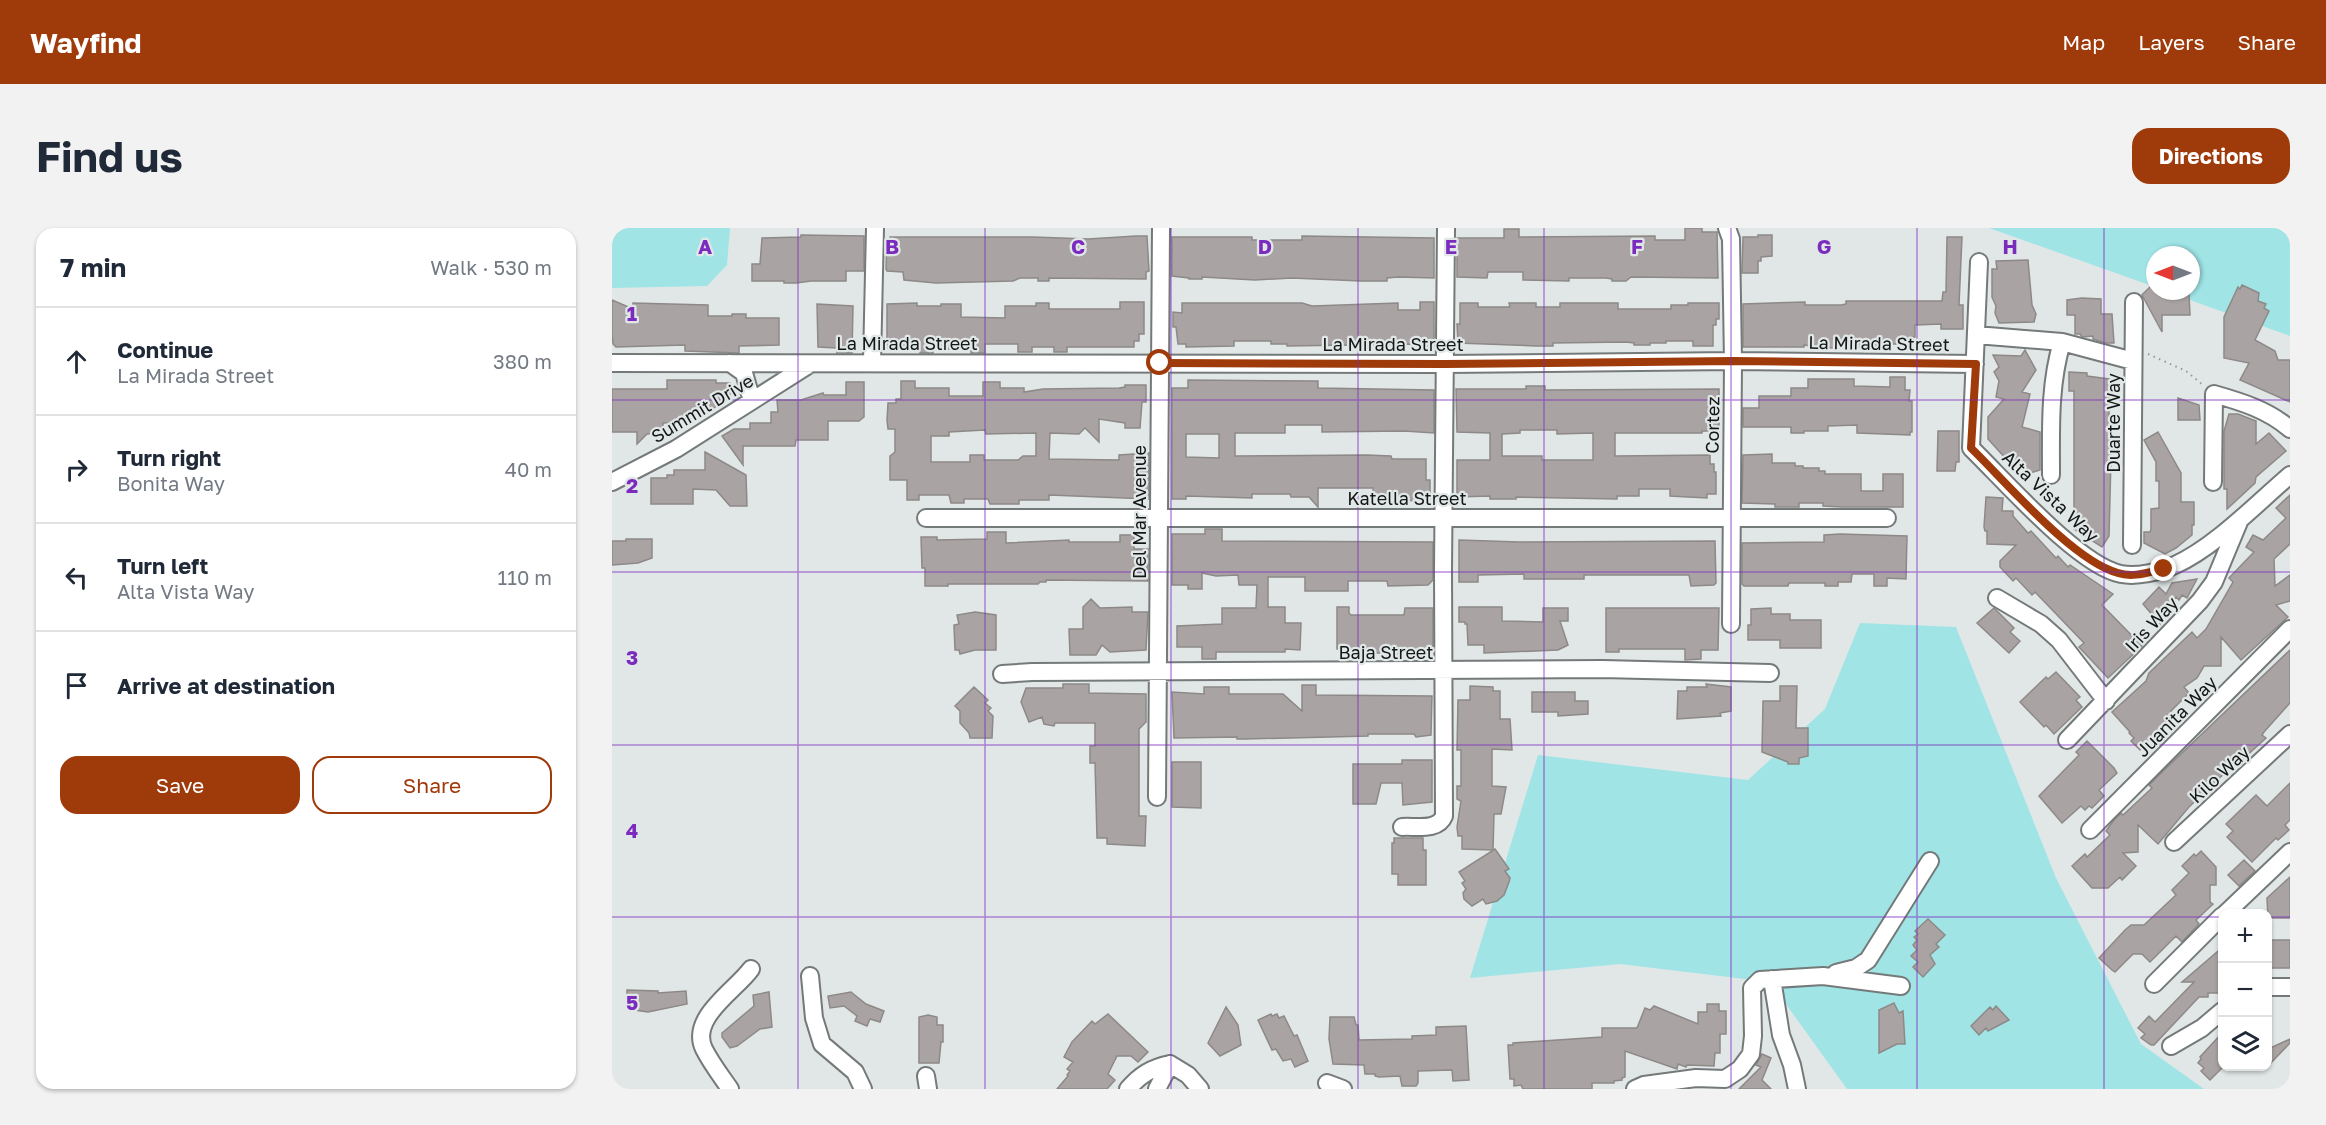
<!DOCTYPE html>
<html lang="en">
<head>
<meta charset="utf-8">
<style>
  :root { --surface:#fff; --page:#f2f2f3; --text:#1f2937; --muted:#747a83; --line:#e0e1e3; --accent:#9f3a0b }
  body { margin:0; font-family:"Golos Text",sans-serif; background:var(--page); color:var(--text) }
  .controls { position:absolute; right:18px; bottom:18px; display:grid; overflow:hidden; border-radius:12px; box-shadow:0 2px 4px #0004 }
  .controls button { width:54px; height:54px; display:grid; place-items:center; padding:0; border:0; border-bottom:2px solid var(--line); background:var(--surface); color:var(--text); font:30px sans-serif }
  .compass { position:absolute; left:1534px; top:18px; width:54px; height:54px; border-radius:50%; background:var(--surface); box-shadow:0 2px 4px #0004; rotate:270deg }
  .stop { position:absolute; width:18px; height:18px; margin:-14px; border:4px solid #9f3a0b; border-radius:50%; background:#fff }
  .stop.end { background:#9f3a0b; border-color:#fff; box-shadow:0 2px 6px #0008 }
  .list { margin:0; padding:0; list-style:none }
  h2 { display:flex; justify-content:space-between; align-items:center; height:78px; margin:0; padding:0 24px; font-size:26px }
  h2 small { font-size:20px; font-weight:400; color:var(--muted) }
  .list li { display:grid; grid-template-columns:39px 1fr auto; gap:18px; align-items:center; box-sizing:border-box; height:108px; padding:0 24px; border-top:2px solid var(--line) }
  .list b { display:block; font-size:22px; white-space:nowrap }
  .list p { margin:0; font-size:20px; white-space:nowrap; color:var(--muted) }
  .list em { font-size:20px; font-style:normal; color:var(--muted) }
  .actions { display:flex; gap:12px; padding:18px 24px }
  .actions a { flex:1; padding:14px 0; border:2px solid var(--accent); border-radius:18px; text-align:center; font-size:21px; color:var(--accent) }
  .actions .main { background:var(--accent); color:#fff }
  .icon { flex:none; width:33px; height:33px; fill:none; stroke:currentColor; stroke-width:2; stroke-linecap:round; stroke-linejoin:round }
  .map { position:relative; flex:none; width:1678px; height:861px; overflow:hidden; border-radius:18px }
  header { display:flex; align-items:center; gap:36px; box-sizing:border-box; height:84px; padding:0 30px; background:var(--accent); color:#fff }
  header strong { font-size:28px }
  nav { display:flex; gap:33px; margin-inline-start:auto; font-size:21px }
  .intro { display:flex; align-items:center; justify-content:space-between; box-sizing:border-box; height:144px; padding:0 36px }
  h1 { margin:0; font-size:42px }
  .button { padding:15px 27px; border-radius:18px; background:var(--accent); color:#fff; font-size:21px; font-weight:700 }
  main { display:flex; gap:36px; padding:0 36px }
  aside { flex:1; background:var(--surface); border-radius:18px; box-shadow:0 2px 4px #0004 }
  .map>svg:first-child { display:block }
</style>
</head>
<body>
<header>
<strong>Wayfind</strong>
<nav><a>Map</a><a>Layers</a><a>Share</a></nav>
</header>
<div class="intro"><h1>Find us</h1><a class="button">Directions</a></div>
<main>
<aside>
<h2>7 min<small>Walk · 530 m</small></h2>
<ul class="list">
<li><svg class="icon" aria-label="ahead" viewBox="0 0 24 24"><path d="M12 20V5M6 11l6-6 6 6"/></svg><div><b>Continue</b><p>La Mirada Street</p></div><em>380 m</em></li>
<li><svg class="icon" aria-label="right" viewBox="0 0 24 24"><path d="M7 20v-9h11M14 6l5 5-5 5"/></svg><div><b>Turn right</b><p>Bonita Way</p></div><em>40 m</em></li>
<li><svg class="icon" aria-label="left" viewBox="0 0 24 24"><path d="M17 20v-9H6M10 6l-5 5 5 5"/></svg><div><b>Turn left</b><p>Alta Vista Way</p></div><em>110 m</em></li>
<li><svg class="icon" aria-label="arrive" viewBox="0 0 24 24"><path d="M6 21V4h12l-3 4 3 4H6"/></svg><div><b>Arrive at destination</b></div></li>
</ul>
<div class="actions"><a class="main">Save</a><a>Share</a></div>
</aside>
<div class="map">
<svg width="1678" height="861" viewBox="0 0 1678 861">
  <rect width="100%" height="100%" fill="#e1e7e7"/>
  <path fill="#a0e4e6" d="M0,0H118L115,37L95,58L0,60Z
    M1377,0H1678V108L1553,63H1579V27H1543V59Z
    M1248,395L1344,399L1444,650L1529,816L1592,861H1235L1158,754L1008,736L858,750L926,527L1136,552L1213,481Z"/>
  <path fill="#a9a4a3" stroke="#8d8987" stroke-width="1.5" fill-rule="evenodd" d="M1073,0H1090V4H1105L1106,50L1019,49L1014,53H1000V51L994,50H957V53L911,52V44H876L875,50L845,49V10H892V1H907V9L1043,8V12H1073Z
    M189,7L252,8V43H234V53H199L184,55H172V53H140V36H148L150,10L189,9Z
    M1146,7H1160V28L1149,29V33H1146V45H1130L1131,9H1146Z
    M524,8H535L537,43L534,44V51L437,50V53H426V50H408L401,53L324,55L292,52L291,44L275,43L274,41L275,11H278V9H421L476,11Z
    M690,8L822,10V50L786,49L775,50V53H749L680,50L643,52L590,49V51H577V50L560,48V9H640V12H690Z
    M1335,9H1350L1347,77H1351V101H1329V96L1303,97V109H1299V116H1275V119L1210,120L1192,117V119H1131V76L1193,74V77H1229L1234,76V73H1330L1331,64H1334Z
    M1416,32L1420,77L1424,86L1422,94L1387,95L1383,85L1384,78L1380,69V41H1385L1384,33Z
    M1543,54V63H1571V66H1577L1578,87H1550V104L1530,67Z
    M1630,57L1647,65L1646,73L1654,76L1652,80L1657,83L1643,112L1663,123L1666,132H1678V174L1628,152L1637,135L1612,130V89L1626,59L1628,61Z
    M1470,70L1489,71V86H1500L1502,115H1494L1481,111V108L1470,109L1468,106H1463V87H1455V72Z
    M0,72L21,81V75L96,77V88H120V86H134V90H167V117L127,118V125L73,123V117L4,119L1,116L0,106Z
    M508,74H532V106H527V113H522V119H455V124H442V119H420V124H406V116H373V125H359V121H321V125H308V120H275V76L305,75V78H329V76H349V89L393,90V78H424V75H437V81H508Z
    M808,74H822V118H808V116L675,118V116H659V113H622V118L574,119V116H566L564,99H561V84L570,85V75H690L700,78L786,75V82H808Z
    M848,75H866V79H898L897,75H924V79H948V75H1006V81H1059V77H1076V75H1107V91H1104V97H1101V118H1081V113H1054V115H1038V117H1022V115L1014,114L941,115V118H924L846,115L845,96H848Z
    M205,76L241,78L240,125H225V120L206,119Z
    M1413,122L1424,142L1410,164L1418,166L1410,199L1428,204V242L1415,246L1401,231L1396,233L1376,211V189L1392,171L1384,169L1387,153L1382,144L1387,139L1381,127L1409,128Z
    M1457,144L1475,145V148L1497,151V194H1500L1497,308L1490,319L1462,301V163H1457Z
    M1278,149H1293V162H1298L1297,173H1300V204H1298V207L1245,205V197L1216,198V203H1192V205H1179V199H1131V180H1147V168H1179V160H1196V151H1242V158L1278,159Z
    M55,152H104V155H118V169L79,195H51V204L35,206L25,216V204H0V161H55Z
    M576,152L706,153V160L822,162V205L792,203L710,204V197H673V205H623V228L755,227L779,228L780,231H814V252H818V271L805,274L792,271V268H761V260H706V279L697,269H679L678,266H640V270L574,268V271H560V160H576ZM574,206H607V230L574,229Z
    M289,153H303V160H337V168H371V154H388V160H412V164L431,161L507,160L513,159V157H534V174H530L528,200H513V195L487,191V214L473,200L467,206L438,205L437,231L507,232V227L537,225V271L437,267V272H407V276H378L376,271H352V275H339L337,267H307V272H295V252H278V228L283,224V201H276L275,192L276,175H284V171H289ZM373,202L374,206L424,205V228H411L406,232H372V227H358V234H319V208H337V204Z
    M234,154H252V189L247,193H216V212H184L183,218H131V237L110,208L122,201H138V195H159V184H166L165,172H189L211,165L212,167H234Z
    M914,158H933V162L1107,161V203H1090V205H1003V228L1098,227V236H1102V244H1104V266H1095V270L1058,268V261H1027V268H1005V271L904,269V271H878V268L845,269V232H878V205L845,204L844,161H914ZM908,202H945V206L981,205V232H930V228H890V206L908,205Z
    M1566,170L1587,177L1588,192H1566Z
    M1617,186H1626L1644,193V216L1657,205L1674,223L1644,249L1643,255L1615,281V261H1612V203Z
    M1326,203H1347V234H1344L1343,243H1325Z
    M1546,204L1569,245V274H1582V297H1580V307L1564,320L1553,326L1532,315V304H1538L1539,301V281L1547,280V253H1544V234L1532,212Z
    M93,224L134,247L135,278H118L104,262L81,261V276H39V250H55V247H62V242H93Z
    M1160,226V235H1183V238H1191V240H1207V243H1213V246H1249V263H1271V246H1291V279H1230L1211,278V275H1187V279H1163V276L1130,275L1131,227Z
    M1678,267V316L1662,331L1663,358L1678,347V373L1664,377L1676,389L1629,432L1609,409V438H1592L1585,450L1572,459L1577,465L1559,483L1560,487L1528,522L1519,513L1522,510L1517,505L1518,504L1500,484L1534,453L1537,445L1580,404L1585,410L1594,401L1621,354L1617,350L1642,324L1634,319L1641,307L1651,312L1674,290L1664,280Z
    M1374,269L1391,270L1390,283H1401V288L1416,305L1419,303L1444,330L1446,328L1456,339L1458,337L1501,366L1490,377L1530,418L1496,450L1467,419L1472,415L1423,364L1420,367L1404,350L1401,353L1388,339V333L1404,317L1375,316V303H1373L1372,299Z
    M593,301H610V313L821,314V352L816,357L776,358L775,353H736V363H693V349H656V379H673V395H689L688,422L673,421V424H604V431H590V419H565V398L610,396V380H644L645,357H627L626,347L604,348L590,345V361H576V357H560V306H593Z
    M375,304H394V315L457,312V314H508V307H522V321H536V353L434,352V354H428L426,356H336V358H313V340H310L309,309H325V312L375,311Z
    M1228,306L1295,308L1294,351L1275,350V358H1262V346H1240L1239,354H1226V358H1213V355H1177L1176,358H1132L1130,356V315L1212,314V307Z
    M14,311H40V330L26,335L0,337V313H14Z
    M847,312L907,314L1103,313L1104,355L1102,357L1079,358L1077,347H972V351H912V346L866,347V354H847Z
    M1585,351L1575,370L1570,367L1567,372L1564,369L1550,384L1548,396L1531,376L1547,359L1554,366L1560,355Z
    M479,371L488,380L520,379V384H536L534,422L498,424L490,417L484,427H458L457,401H471V379Z
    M725,379H737V385L739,387H792L793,380H821V421L787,423V430H773V425H762L760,421H725Z
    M847,379H890V393L931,394V380H956V393H948L956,417L946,422L872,425V417H856L855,396H853V394H847Z
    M994,380H1107L1106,422H1089V431L1073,432V421H1007V424H994Z
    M1159,380V386H1178V392H1209V420H1168V412H1136V397H1139V381Z
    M1382,380L1402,400L1398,404L1408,413L1397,425L1365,395Z
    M363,384L384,387V422H363L348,426L347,422H343L342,397L347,396L345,387Z
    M1678,422V475L1652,504L1650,507L1654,510L1620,541L1619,539L1577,579L1546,616L1526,597V624L1511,625L1524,638L1510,652L1508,649L1496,660H1480L1460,638L1473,626L1475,629L1498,607L1494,603L1502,592L1509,585L1511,587L1540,560L1537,557L1549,545Z
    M1444,444L1468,469L1464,472L1470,479L1442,506L1434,497L1432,499L1408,474L1434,449L1436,451Z
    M451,456H477V465L534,466V494L527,501V588H534L533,618L495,616V610H485L483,535H478V518H483V495H443L442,498L432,496L430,489L417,494L409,474L414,460H451Z
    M1094,456L1119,459V483L1108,485L1109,488L1065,491L1066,463H1075V459H1095Z
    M690,457H704V467L820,468L819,507L804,509L802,506H756V508L633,511H625V509L562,510L560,464L592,466V459H617V466H671L690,483Z
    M858,458L881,459V463H888V491H898L900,522L880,521V558L894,559L889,586H882L881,622L850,621V608H846L845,599L849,573L845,571V558H849V522H845L846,472H858Z
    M1168,458H1185L1184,500H1196V528L1187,530V536H1176V534L1150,524L1151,473H1168Z
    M362,459L376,472L373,475L379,480L376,483L381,488L380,510H358L357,505L348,495V483L343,478Z
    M920,464H963V473H976V486L946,488V484H920Z
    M1475,513L1502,540L1505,545L1487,562L1492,568L1480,580L1477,578L1473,582L1469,578L1450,595L1427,568L1467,527L1464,524Z
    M790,532H820V574L791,577L790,555H769L764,576H741V536H790Z
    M560,534H589V580L560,579Z
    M1678,555V592L1673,597L1677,602L1666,612L1664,610L1640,634L1615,609L1621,603L1614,596L1644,567L1655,578Z
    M782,610H811V622H814V657H786V646H780V615H782Z
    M883,621L897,641L893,643L898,650L897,654L892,667L885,673L874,676L871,671L860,678L852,671L851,665L854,661L850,655L853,653L847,644Z
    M1589,623L1604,639V657H1598V674L1601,676L1584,692L1587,696L1586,697L1570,714L1564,708L1538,734L1530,726H1521L1503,744L1500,742L1487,730L1513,702L1519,697H1532L1564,667L1560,662L1577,645L1570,638L1582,626L1584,628Z
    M1632,632L1643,643L1627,658L1616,647Z
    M1678,649V690H1656L1655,670Z
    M1316,691L1333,707L1324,716L1327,719L1318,727L1323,736L1311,749L1301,739L1306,734L1299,728L1305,722L1301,717L1305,712L1302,709L1306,706L1303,703Z
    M1656,712H1678V740H1656Z
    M1611,719V765H1596V769H1587L1542,817H1539L1529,810L1533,806L1526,800L1537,788L1543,794L1582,754H1570Z
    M15,762L46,763V765L74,763L75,776L36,784L15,781Z
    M157,764L160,799L148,801L125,818L118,820L110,809V805L142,778L141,767Z
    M239,764L254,776L272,783L268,794L258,791L255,798L243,793L245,788L232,778L218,780L216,768Z
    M1282,775L1287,785L1291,783L1293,816H1285L1267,825V782Z
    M1095,776H1107V783H1114V806H1108V825H1103L1102,838L1075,837L1074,839L1066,836L1065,841L1013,823V849L1010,850V852L1002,853V855H980V861H911L909,857L902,858V851H898L896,817H901V815L990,809V800H1025L1033,780L1038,782L1042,778L1086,796V784H1095Z
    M1384,778L1397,792L1376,803L1374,800L1367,807L1359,798L1378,779L1381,782Z
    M614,779L626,797L629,817L608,828L596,815Z
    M496,786L536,824L526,834L519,828H505L496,846L503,852L495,861H445L456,848L455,847L458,843L455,841L461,834L452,829L460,814L480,793L483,796Z
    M659,786L660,788L665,786L667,790L672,788L682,808L685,807L696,833L683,839L679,831L671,833L664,821L660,822L646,792Z
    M316,787L325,789V797H331V814H329L327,835H307V789Z
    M718,789H742L744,797H746L747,812L800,811V808L824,807V799L854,798L857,852L841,853L840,842L806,843V855L804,858H790L788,848L767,849L763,848V846H753L752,837L721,836L717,811Z
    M1611,804V839L1598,852L1589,843L1592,840L1586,835L1589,831L1588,829Z
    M1678,811V815L1656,838V821Z
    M1150,826L1159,830L1150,852L1159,861H1127L1149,839L1144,837Z"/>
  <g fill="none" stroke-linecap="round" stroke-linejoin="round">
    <defs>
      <path id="minor" d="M1115,0L1119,11L1121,133L1119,396
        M1367,34L1359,220C1392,252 1467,338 1509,346C1525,349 1548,344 1563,337C1603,319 1644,276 1678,247
        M1364,107L1450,114L1521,133
        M260,134L263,0
        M0,135L833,136L1121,133L1363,136
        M118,135L132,145L140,173
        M1439,247C1439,202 1437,157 1450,114
        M0,254L64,221L198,136
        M1601,254L1602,166C1630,174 1656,182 1678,201
        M314,290H1275
        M1520,317L1522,74
        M1385,370L1429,396L1447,412L1494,473
        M390,446L420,444L990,441L1158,445
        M1455,512L1588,373L1602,354L1627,294
        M545,569L549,0
        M790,599C804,598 826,603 832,588L831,342L834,0
        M1478,602L1678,401
        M1562,614L1678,506
        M1613,686L1678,624
        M1224,745L1244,740L1256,732L1318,633
        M198,748L202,790L210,816L243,844L251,861
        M1160,751L1169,807L1180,837L1185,861
        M1542,756L1610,688
        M1656,759H1678
        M1559,818L1590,800L1610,783
        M558,836L576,847L588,861
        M314,848L316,861
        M715,855L731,861
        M118,861C109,848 99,835 92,821C77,790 123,763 139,741
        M516,861C528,847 539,840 558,836
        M545,861L558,836
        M1023,861L1032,857L1084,850L1113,851L1128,841L1139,826L1141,808L1140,760L1148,752L1211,748L1289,758"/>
    </defs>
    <use href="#minor" stroke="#747979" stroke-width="20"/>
    <path stroke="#949898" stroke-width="2" stroke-dasharray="1.5 4.5" stroke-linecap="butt" d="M1536,126L1574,143L1591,157"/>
    <use href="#minor" stroke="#fff" stroke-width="16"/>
  </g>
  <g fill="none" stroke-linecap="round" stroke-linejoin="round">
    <path stroke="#9f3a0b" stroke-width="8" d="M548,135L833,136L1121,133L1364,136L1359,220C1394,254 1461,333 1506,345C1521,350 1537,344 1552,341"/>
  </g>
  <path fill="none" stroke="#7b2cbf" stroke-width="1.5" stroke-opacity="0.55" d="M186,0V861M373,0V861M559,0V861M746,0V861M932,0V861M1119,0V861M1305,0V861M1492,0V861M0,172H1678M0,344H1678M0,517H1678M0,689H1610M1656,689H1678"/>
  <g text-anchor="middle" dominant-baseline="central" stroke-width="4.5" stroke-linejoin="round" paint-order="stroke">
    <g font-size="18" fill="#151717" stroke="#e1e7e7">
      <text x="295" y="115">La Mirada Street</text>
      <text transform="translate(1267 115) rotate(1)">La Mirada Street</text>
      <text x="781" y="116">La Mirada Street</text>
      <text transform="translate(90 180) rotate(-31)">Summit Drive</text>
      <text transform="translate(1501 195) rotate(-90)">Duarte Way</text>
      <text transform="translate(1100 197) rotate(-89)">Cortez</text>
      <text transform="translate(1439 268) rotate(43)">Alta Vista Way</text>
      <text x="795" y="270">Katella Street</text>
      <text transform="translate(527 284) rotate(-90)">Del Mar Avenue</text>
      <text transform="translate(1539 396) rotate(-47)">Iris Way</text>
      <text x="774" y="424">Baja Street</text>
      <text transform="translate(1564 488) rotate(-45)">Juanita Way</text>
      <text transform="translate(1607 546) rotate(-43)">Kilo Way</text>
    </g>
  </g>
  <g font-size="20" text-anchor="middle" font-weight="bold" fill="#7b2cbf" stroke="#e1e7e7" stroke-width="4.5" stroke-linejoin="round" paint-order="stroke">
    <text x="93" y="26">A</text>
    <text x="280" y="26">B</text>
    <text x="466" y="26">C</text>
    <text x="653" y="26">D</text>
    <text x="839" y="26">E</text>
    <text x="1025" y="26">F</text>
    <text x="1212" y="26">G</text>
    <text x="1398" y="26">H</text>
    <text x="20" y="93">1</text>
    <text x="20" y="265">2</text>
    <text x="20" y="437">3</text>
    <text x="20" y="610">4</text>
    <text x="20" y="782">5</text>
  </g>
</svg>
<div class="controls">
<button>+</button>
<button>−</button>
<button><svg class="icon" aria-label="layers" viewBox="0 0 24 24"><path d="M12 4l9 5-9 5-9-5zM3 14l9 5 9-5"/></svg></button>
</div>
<svg class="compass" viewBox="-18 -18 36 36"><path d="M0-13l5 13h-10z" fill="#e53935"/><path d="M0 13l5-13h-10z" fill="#747a83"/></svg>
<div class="stop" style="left:548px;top:135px"></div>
<div class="stop end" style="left:1552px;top:341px"></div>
</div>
</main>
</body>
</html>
